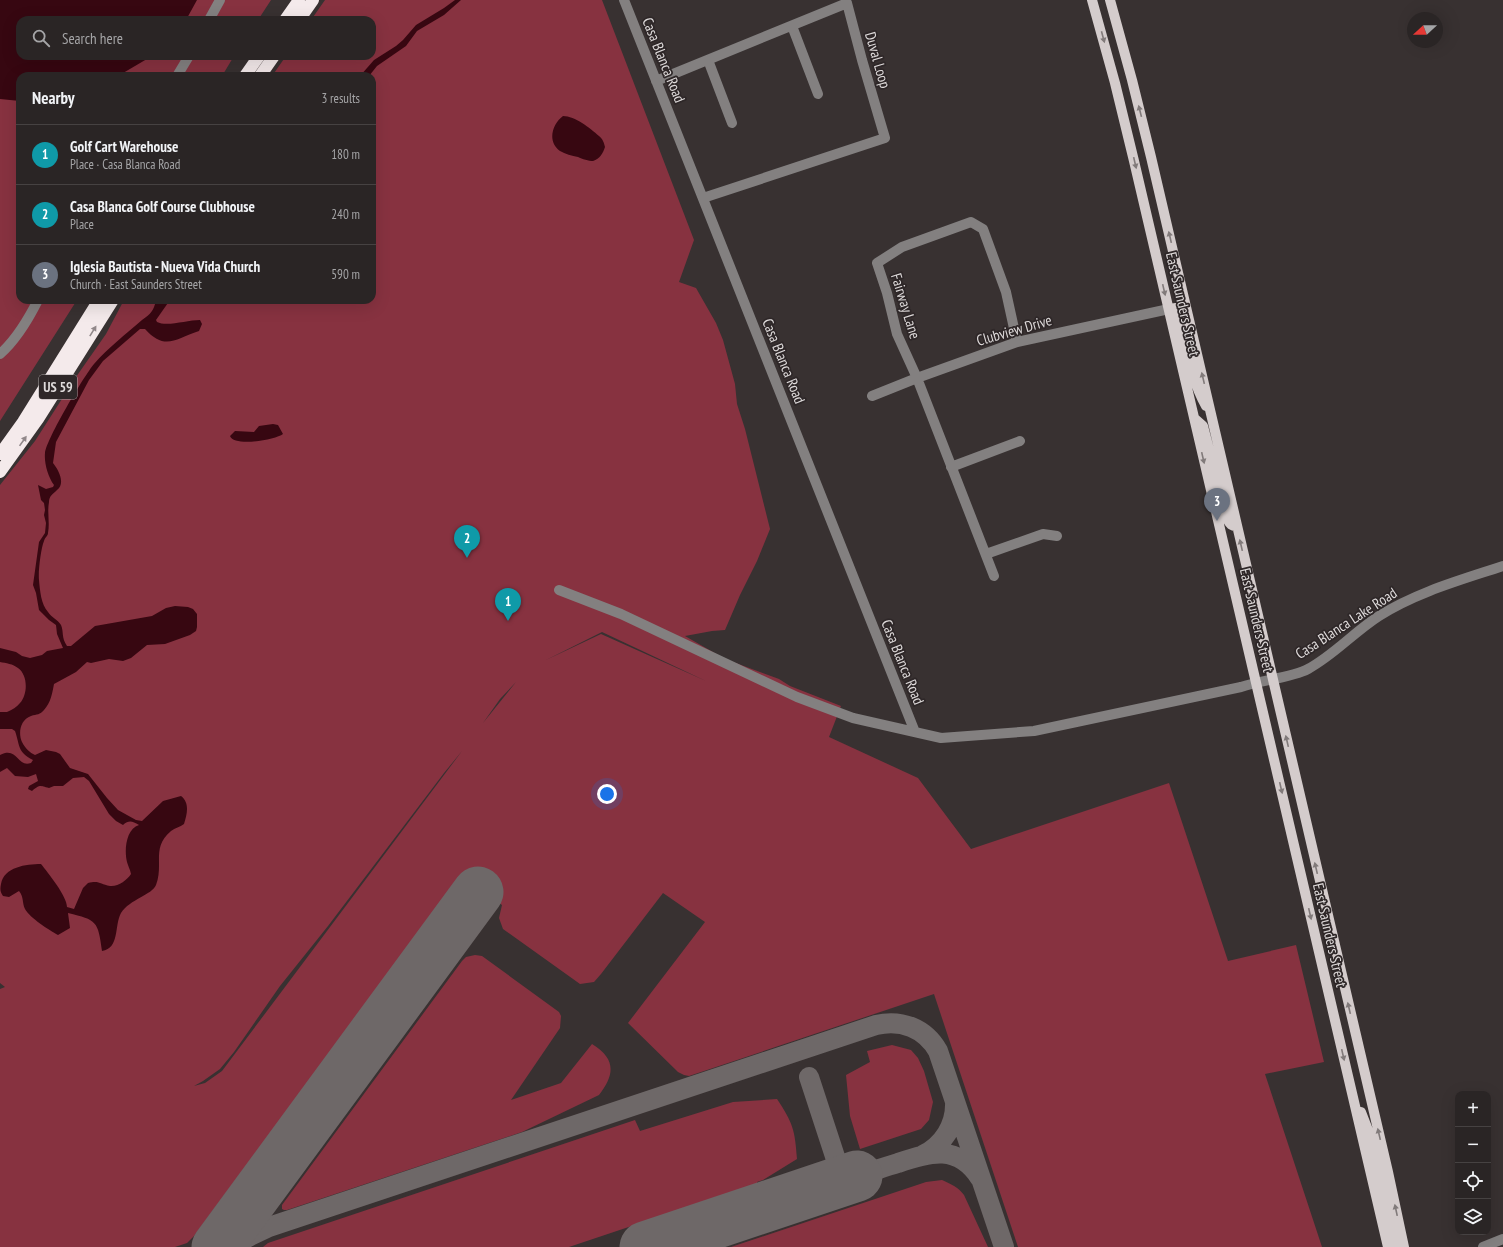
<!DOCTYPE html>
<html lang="en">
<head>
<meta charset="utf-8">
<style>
  :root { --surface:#2a2525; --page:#322d2d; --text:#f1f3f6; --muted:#a5a5a7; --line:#464242; --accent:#db2777 }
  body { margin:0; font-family:"PT Sans Narrow",sans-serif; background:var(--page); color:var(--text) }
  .controls { position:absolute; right:12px; bottom:12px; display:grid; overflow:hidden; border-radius:8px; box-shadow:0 4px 16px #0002 }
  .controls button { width:36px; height:36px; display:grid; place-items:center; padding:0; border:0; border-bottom:1px solid var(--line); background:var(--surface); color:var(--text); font:20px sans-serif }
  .compass { position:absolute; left:1407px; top:12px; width:36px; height:36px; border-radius:50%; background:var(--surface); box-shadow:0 4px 16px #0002; rotate:249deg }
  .you { position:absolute; left:607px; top:794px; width:14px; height:14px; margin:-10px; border:3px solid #fff; border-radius:50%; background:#1a73e8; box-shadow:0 0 0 6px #1a73e833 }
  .badge { display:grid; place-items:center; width:26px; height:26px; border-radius:50%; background:var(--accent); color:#fff; font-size:13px; font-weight:700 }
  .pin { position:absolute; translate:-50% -33px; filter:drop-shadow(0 1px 2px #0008) }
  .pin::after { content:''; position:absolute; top:21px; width:14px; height:12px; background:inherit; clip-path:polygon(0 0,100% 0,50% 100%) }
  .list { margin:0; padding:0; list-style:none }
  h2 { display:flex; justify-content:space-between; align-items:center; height:52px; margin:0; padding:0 16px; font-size:17px }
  h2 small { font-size:13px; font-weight:400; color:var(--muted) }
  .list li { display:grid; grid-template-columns:26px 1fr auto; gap:12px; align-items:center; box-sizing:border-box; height:60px; padding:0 16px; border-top:1px solid var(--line) }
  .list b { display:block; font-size:15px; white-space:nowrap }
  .list p { margin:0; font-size:13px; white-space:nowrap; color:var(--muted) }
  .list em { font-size:13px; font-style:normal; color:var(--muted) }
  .icon { flex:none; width:22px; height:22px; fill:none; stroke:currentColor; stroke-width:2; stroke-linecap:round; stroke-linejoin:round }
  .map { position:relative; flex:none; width:1503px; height:1247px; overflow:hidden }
  .search { position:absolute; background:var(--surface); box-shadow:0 4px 16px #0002; left:16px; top:16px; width:360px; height:44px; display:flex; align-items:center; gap:10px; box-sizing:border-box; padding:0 14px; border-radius:12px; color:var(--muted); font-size:15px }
  .panel { position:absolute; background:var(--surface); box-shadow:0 4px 16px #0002; left:16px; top:72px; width:360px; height:232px; border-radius:12px }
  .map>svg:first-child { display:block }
</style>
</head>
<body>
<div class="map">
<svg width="1503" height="1247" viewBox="0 0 1503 1247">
  <rect width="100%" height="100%" fill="#383131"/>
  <path fill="#873240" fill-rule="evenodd" d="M0,0H271L258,20H20V56H234L222,76H20V300H77L0,421Z
    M325,0H602L694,240L679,282L696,288L716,323L723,340L735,384L737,404L745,429L770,529L757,561L740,595L725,630L712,631L685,636L725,659L779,679L790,686L841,706L829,737L918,778L971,849L1169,783L1228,961L1296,945L1324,1062L1265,1074L1322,1247H1018L934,994L689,1076L684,1075L678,1072L628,1023L705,922L663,893L601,974L594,982L580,984L503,929L499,918L502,905L461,875L194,1236L187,1243L175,1247H0V989L5,987L0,983V485L35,441L76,377L106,334L124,300H372V76H272L286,56H372V20H311ZM602,632L706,681L601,634L546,660ZM516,682L483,723L500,699ZM462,751L222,1071L205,1083L194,1086L203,1081L220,1069L234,1052L280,986L328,926L444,773Z
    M475,955L482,956L559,1012L561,1016L560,1028L511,1100L561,1083L592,1044C616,1059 615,1074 599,1095L522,1132L287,1210H284L282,1209V1205L462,961L466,957Z
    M892,1045L911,1050L918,1058L924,1071L933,1102L929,1120L921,1129L860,1149L850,1116L846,1075L870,1062L867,1051Z
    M777,1099C793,1123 795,1130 797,1159L763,1180L757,1182V1184L569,1247H263L268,1243L635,1120L640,1131L733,1102Z
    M942,1180C951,1184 958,1187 964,1195L988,1247H731L926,1182Z"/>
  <path fill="#370711" d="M0,0H197L186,20H20V56H152L118,76H20V101L0,99Z
    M455,0H461L444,15L417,31L406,46L377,66L369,76H360L374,60L396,46L403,40L416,25L444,8Z
    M563,116C575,116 590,128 599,136C603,139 604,143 605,147C603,153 600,159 593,161C589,161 582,159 578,157C572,156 565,154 560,151C547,142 552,124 563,116Z
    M156,300H170L156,320L157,322C167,327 187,320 200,320L202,324L199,331C175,339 165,351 145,329H140L103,361L89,380L56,442L53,463C58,469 66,483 57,490C53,494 49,496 49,502C47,513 50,522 48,533C48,536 45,537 44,541C41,548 38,572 39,580C40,591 41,604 48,612C51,617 58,620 61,625C64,632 61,637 67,646H71L95,626L152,616L166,608L175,606L188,607L193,609L197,614V627L196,631L190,635L165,644L147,645L131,658L123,661L109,659L91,663L87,662L76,672L54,684C52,694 51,702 44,710C40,715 37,714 31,716C20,720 18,733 22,742C25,748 30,753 35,755L46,750L56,752L60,754L70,768L88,774L107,798L118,810L136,820L142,821L163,801L181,796C190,803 187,814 184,824C180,827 175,828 171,831C151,848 164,864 156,885C152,895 130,899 121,913C114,926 120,948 102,951C98,921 97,920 68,913L70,928L58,935C49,930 30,918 25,909C22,903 24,897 19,891L9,897L3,896C0,892 0,889 1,884C4,867 26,864 41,864C48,873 67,896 67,907L74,909L83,888L88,883C99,880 100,884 110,886C118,887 127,880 131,874C130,869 128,866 127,862C124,850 126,829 139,825C132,821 129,820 123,825L116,821L109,814L89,781L84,777L73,778L63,786H54L49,788C39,786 41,784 32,791L28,789L29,786L38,781L36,774L28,777L15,776L7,768L0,772V755C18,746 17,768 31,763L33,760C17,752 20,745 15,731L12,729H0V712H7C12,710 17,707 20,703C28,694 28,675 18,668C13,664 6,663 0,662V648L16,652L22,656L30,658L42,655L47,651L63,648L57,634L56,625L49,620L39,610L36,593L33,585L39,542L45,533L46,523L44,515L45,510L44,503L41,500L38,485L46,489L53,487L54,485C48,477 44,463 45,453C47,438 84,376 94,364C108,348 126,334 142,320C151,314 154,310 156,300Z
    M273,424L278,425L283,434C275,440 234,447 230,436L235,431L254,432L259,426Z"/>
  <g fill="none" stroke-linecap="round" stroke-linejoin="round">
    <path stroke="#6e6868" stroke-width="20" d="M809,1077L843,1181
      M923,1155C943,1145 956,1125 955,1102
      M857,1176C871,1172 884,1167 898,1163C930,1152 958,1144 980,1178
      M255,1196C249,1209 246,1224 265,1227
      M202,1247L219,1236L239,1217
      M231,1247L250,1236L269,1227L876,1025C901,1019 925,1028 938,1051L1004,1247"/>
    <path stroke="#6e6868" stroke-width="51" d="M217,1247L478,892
      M645,1247L857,1176"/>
    <path stroke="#838080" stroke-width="10" d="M624,0L915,732
      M209,20L220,0
      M792,26L818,94
      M708,60L732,123
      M177,76L189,56
      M656,81L847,3L862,60L885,138L703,198
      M0,354C17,339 28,320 38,300
      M872,396L917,378L1017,342L1169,309
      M951,467L1020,441
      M986,554L1043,534L1057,536
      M994,576L917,378L897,334L887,293L877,263L902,247L971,222L983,229L1006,292L1017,342
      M559,590L621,614L797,697L853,718L941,738L1034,731L1241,687C1261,680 1291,678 1308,669C1334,655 1354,632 1379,616C1417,592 1461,580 1503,566
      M1483,1247L1503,1239"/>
    <path stroke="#d4cccc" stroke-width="10" d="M1092,0L1115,83L1134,161L1388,1247
      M1110,0L1132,80L1151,157L1388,1172L1404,1247
      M1169,309L1176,308L1178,311C1186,343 1190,378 1206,406
      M1194,418L1203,426L1227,519C1230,524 1231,526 1237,526
      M1361,1112L1368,1130L1396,1247"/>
    <path stroke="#f4eaeb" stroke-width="12" d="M285,20L299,0
      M299,20L313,0
      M245,76L259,56
      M260,76L274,56
      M0,454L23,422L99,300
      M0,472L38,419L113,300"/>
  </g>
  <defs><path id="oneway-solid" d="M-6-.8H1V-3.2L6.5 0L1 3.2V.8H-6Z"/></defs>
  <g fill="#817a7a">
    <use href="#oneway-solid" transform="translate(1103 37) rotate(75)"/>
    <use href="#oneway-solid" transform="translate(1140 111) rotate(-104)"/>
    <use href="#oneway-solid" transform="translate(1135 163) rotate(77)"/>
    <use href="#oneway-solid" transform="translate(1170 237) rotate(-103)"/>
    <use href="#oneway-solid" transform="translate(1164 290) rotate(77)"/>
    <use href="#oneway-solid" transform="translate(1203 378) rotate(-103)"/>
    <use href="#oneway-solid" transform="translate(1203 458) rotate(77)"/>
    <use href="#oneway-solid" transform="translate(1241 545) rotate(-103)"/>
    <use href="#oneway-solid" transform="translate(1287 741) rotate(-103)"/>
    <use href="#oneway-solid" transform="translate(1281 788) rotate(77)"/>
    <use href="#oneway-solid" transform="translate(1316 868) rotate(-103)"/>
    <use href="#oneway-solid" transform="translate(1310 914) rotate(77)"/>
    <use href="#oneway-solid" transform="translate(1349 1008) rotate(-103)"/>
    <use href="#oneway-solid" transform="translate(1343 1055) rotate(77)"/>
    <use href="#oneway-solid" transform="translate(1379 1134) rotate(-103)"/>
    <use href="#oneway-solid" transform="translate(1396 1210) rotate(-102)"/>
  </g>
  <g fill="#91888a">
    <use href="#oneway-solid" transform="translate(93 331) rotate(-58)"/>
    <use href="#oneway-solid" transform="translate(23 441) rotate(-55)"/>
  </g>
  <g text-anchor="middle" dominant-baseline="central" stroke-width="3.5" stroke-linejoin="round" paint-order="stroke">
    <rect fill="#2e2728" stroke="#a9a4a5" stroke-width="1" x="39" y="375" width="38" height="24" rx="3"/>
    <g font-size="14" font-weight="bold" fill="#dedada">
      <text x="58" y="387">US 59</text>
    </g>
    <g font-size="15" fill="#dedada" stroke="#2e2728">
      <text transform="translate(664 60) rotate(68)">Casa Blanca Road</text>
      <text transform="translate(878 60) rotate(74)">Duval Loop</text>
      <text transform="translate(1183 304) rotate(77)">East Saunders Street</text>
      <text transform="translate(906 306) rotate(73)">Fairway Lane</text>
      <text transform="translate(1014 330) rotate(-16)">Clubview Drive</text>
      <text transform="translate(784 361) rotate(68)">Casa Blanca Road</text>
      <text transform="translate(1257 620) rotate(77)">East Saunders Street</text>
      <text transform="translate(1346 623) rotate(-33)">Casa Blanca Lake Road</text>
      <text transform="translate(903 662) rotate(68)">Casa Blanca Road</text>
      <text transform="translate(1330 935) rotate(77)">East Saunders Street</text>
    </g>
  </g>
</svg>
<div class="controls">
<button>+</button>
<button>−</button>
<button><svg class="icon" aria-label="locate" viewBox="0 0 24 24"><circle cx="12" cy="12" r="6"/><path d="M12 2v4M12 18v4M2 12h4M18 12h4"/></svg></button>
<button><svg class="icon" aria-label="layers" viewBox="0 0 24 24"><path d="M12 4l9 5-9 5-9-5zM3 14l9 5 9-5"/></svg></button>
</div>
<svg class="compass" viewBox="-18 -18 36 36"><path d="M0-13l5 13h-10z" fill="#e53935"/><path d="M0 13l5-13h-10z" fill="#a5a5a7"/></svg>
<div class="you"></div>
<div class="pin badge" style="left:508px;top:621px;background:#0f9aa8">1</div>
<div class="pin badge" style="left:467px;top:558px;background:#0f9aa8">2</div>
<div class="pin badge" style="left:1217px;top:521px;background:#6b7280">3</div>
<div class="search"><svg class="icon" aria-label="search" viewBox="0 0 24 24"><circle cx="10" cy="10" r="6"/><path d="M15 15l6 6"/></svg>Search here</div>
<section class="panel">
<h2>Nearby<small>3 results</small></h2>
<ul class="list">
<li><span class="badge" style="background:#0f9aa8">1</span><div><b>Golf Cart Warehouse</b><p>Place · Casa Blanca Road</p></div><em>180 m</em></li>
<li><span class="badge" style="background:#0f9aa8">2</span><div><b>Casa Blanca Golf Course Clubhouse</b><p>Place</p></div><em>240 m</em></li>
<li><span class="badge" style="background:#6b7280">3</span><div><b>Iglesia Bautista - Nueva Vida Church</b><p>Church · East Saunders Street</p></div><em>590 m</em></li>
</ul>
</section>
</div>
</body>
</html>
